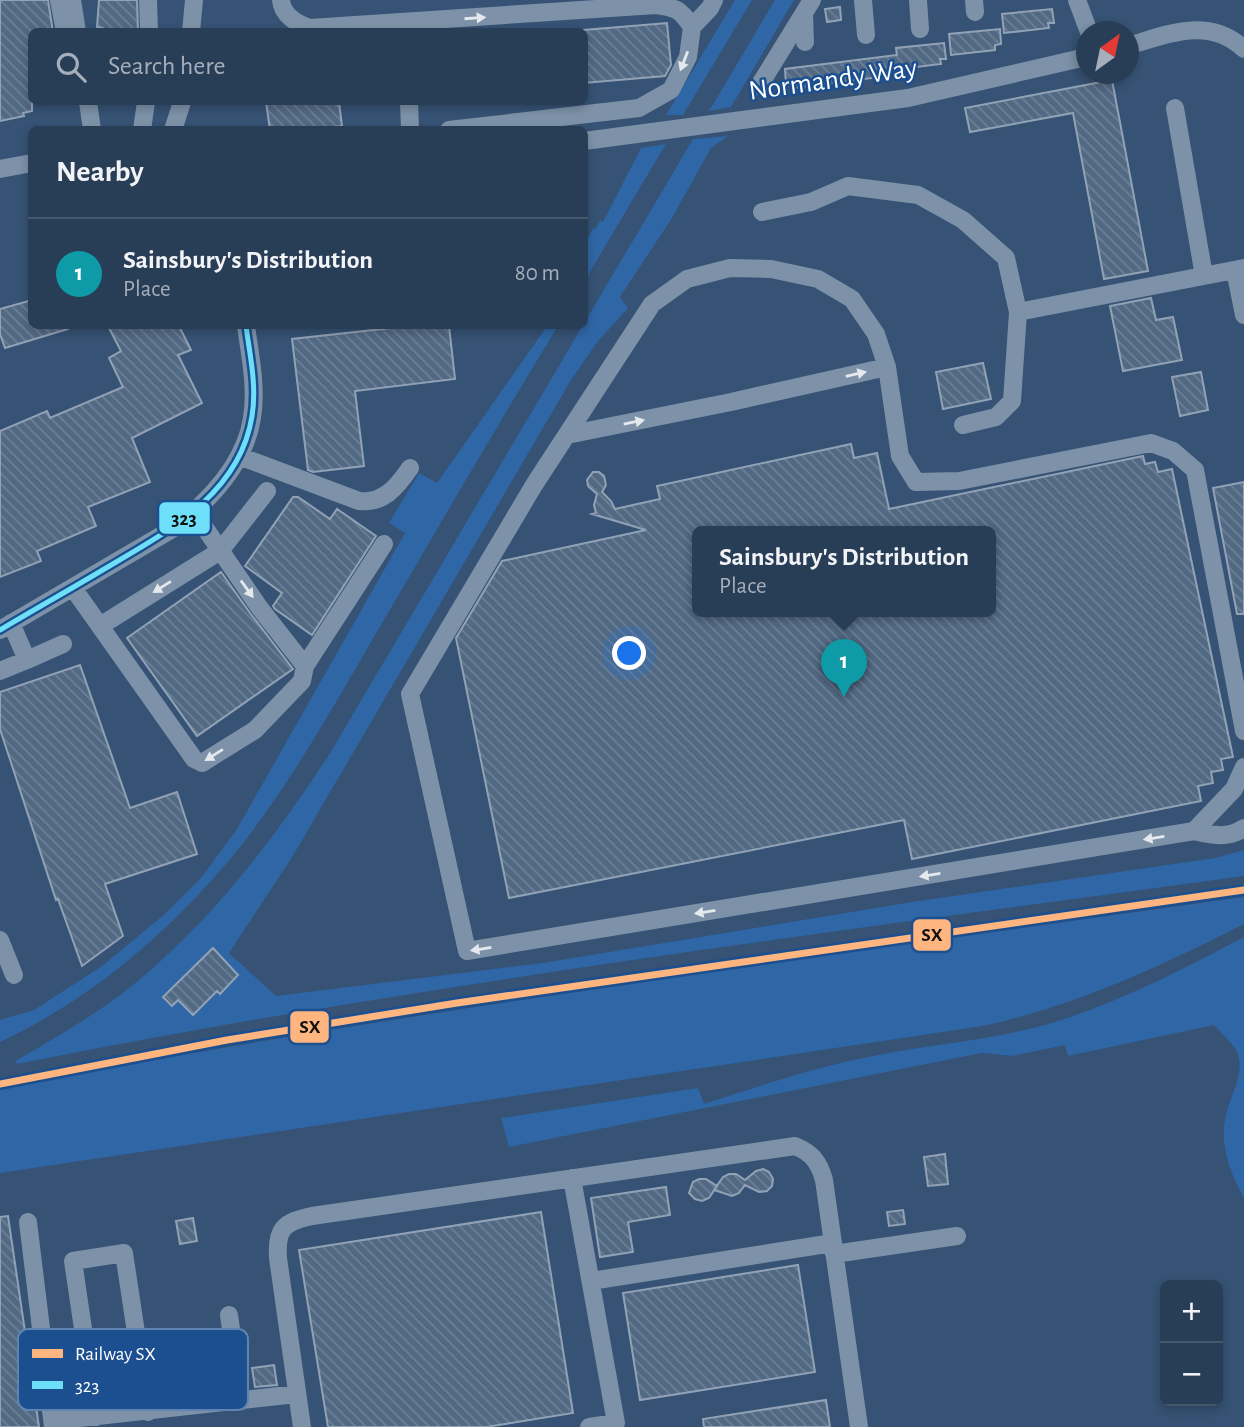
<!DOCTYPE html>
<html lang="en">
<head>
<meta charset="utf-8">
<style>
  :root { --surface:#283e57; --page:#344961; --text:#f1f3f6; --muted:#a5aeba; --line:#44576d; --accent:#8c9099 }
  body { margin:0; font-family:"Alegreya Sans",sans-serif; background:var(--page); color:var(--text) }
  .controls { position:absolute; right:21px; bottom:21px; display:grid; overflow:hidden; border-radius:10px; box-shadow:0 4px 10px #0003 }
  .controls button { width:63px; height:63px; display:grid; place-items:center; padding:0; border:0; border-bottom:2px solid var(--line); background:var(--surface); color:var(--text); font:35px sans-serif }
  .compass { position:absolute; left:1076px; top:21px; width:63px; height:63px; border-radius:50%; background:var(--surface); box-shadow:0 4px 10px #0003; rotate:33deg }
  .you { position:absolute; left:630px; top:654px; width:24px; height:24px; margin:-18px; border:5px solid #fff; border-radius:50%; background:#1a73e8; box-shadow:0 0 0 10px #1a73e833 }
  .badge { display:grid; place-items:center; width:46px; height:46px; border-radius:50%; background:var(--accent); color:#fff; font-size:23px; font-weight:700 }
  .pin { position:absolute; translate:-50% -58px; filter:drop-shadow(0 2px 4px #0008) }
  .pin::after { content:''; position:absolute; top:37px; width:24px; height:21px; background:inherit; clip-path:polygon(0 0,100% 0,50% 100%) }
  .popup { position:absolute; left:692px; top:526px; width:304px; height:91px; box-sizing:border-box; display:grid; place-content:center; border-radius:10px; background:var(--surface); filter:drop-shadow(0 2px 5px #0005); font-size:23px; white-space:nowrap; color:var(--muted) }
  .popup b { font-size:26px; color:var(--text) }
  .popup::after { content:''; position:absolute; left:50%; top:100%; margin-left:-14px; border:14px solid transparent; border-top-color:var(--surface) }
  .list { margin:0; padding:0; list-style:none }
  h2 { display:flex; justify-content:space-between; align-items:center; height:91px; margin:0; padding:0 28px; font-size:30px }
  h2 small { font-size:23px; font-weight:400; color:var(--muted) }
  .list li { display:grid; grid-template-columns:46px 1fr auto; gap:21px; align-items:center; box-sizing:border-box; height:112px; padding:0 28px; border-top:2px solid var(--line) }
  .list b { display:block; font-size:26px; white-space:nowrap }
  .list p { margin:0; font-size:23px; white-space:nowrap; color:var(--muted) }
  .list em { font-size:23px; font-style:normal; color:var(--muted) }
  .icon { flex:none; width:38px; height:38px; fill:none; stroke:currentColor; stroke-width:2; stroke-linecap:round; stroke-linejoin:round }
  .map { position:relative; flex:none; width:1244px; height:1427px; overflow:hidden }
  .search { position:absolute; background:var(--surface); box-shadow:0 4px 10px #0003; left:28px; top:28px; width:560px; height:77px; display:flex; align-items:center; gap:18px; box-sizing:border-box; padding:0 24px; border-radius:10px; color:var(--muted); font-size:26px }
  .panel { position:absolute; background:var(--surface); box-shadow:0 4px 10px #0003; left:28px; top:126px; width:560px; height:203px; border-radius:10px }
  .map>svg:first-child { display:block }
</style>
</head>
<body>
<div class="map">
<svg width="1244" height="1427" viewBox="0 0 1244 1427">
  <defs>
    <pattern id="building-back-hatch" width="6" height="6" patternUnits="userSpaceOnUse" patternTransform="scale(1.75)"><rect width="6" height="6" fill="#526984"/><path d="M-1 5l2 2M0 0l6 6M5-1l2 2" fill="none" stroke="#6c8096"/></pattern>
  </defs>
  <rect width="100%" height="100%" fill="#365274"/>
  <path fill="#2f66a5" d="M735,0H752L683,115H666Z
    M775,0H794L731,107L709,111Z
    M728,136L711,148L672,218L620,297L628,308L598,341L571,380L291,859L229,953L276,996L543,963L912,902L1215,858L1244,850V876C834,932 423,983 17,1064L15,1061C54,1039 93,1016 128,989C210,923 273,841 330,753L693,139Z
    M666,144L594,265L585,281V244L593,228L595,229L600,221L603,222L641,148Z
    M547,326H558C501,419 446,514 391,608C344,687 300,770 244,842C178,925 96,997 0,1042V1020L34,1010L102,966L165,914L201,878L237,829L405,533L389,523L419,473L437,483Z
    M1244,897V924C1159,967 1076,1006 983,1026L0,1173V1090C184,1052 369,1023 555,995C784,961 1014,929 1244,897Z
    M1244,937V1198C1229,1171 1218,1142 1227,1111C1232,1091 1244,1075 1238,1054C1234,1044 1221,1033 1214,1025L1068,1056L1065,1045L1013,1056L982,1053L509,1147L501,1118L698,1088L704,1104C760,1086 815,1067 873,1056C933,1044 996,1040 1055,1022C1122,1001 1183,969 1244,937Z"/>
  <path fill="url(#building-back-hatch)" stroke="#92a2b6" stroke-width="2" fill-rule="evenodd" d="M0,0H48L53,32H32V111L23,113L24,116L0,121Z
    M99,0H137L138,32H103V28L97,27Z
    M840,7L841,20L827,22L825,9Z
    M1052,9L1054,23H1048L1049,28L1004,33L1002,14Z
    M667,23L671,65L665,76L584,83V30Z
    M1000,29L1001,44L995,45V50L951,55L949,34Z
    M944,43L946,59H940L941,64L892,70L887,72L888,76L794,88L793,83L786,84L785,69L897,55L896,48Z
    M1112,80L1148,271L1104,279L1073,113L970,132L965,108Z
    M266,102H339L342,126L313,130H270Z
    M1151,298L1156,320L1173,317L1182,360L1123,371L1110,306Z
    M32,300V326H68V329L5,348L0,334V309Z
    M108,326H179L191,350L178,355L202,403L132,438L150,482L88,507L96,526L37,551L41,561L0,577V431L47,411L50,418L123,387L109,358L121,351Z
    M410,326H449L455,379L355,391L364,466L313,472L308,470L292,339Z
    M983,363L991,399L943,409L936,372Z
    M1201,372L1208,410L1180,416L1172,377Z
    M851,444L854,458L877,453L889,509L1143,456L1145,464L1155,462L1158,472L1172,469L1233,757L1221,759L1223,770L1211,772L1213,783L1198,786L1201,801L912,859L904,820L509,898L456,638L502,561L646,530L592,514L596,513L594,505L597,494L588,486L587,480L593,472H599L604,476L606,485L602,492L611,501L615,509L660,499L657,486ZM697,531H991V611H697Z
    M1244,482V614H1237L1213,488Z
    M293,497H298L330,519L337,509L376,536L312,635L275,609L273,606L282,593L245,566Z
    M221,572L250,613L293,669L197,736L127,638Z
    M80,665L130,808L177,792L197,854L105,884L123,936L82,966L58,899L56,900L0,729V692Z
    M213,948L238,975L220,994L217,991L193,1015L178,1000L172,1006L163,997Z
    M945,1154L948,1184L928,1186L924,1157Z
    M763,1169L769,1172L773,1179L772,1186L767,1191L759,1192L745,1185L739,1193L732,1196L714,1190L723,1177L729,1174H736L745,1180L756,1171Z
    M699,1179H706L717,1186L709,1198L702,1201L695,1199L689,1193L693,1182Z
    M666,1187L670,1215L628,1222L633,1252L600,1257L591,1198Z
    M903,1210L905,1224L889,1226L887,1212Z
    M541,1212L573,1413L486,1427H328L299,1250Z
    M8,1216L39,1427H0V1217Z
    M193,1218L197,1241L180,1244L176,1221Z
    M798,1265L815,1372L640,1400L623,1293Z
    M274,1365L277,1385L255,1387L252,1368Z
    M219,1368L222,1391L201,1393L197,1371Z
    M826,1400L830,1427H704L703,1419Z"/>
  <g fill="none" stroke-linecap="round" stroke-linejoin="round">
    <path stroke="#7d92a8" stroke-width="18" d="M59,0L65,32
      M72,0L77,32
      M148,0L149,32
      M281,0C282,15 297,24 310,28L656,5C677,8 680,9 692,27L688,57L671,90L639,108L449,130
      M863,0L866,35
      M918,0L920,29
      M974,0L975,12
      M1077,0L1089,32
      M692,27L710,8L714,0
      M191,32L194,0
      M805,42L804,13L812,0
      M1128,46C1169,34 1209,16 1244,49
      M759,86L804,13
      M88,102L92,130
      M409,102L410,130
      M1175,108L1204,276
      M142,130L146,102
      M173,130L182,102
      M584,141L908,98L1086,57
      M0,169L32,163
      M762,212L811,202L848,186L918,195L963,220L1006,258L1018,312L1244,268
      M1235,270L1244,315
      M963,425L996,417L1012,401L1018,312
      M567,435L731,402L887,367
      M239,456L359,501C383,504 397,487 410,468
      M73,588L194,759L202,763L255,730L302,681L305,666L259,607L194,512
      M100,626L220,551L267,491
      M0,630L174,528C209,501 245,464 252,418C257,388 250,355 246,326
      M27,660L63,644
      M305,666L384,544
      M0,671L27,660L11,623
      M1244,731L1195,470L1173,451L1151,443L959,481L916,482L900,456L887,367L876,334L852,299L818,279L771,269L730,268L687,279L652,304L534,485L410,694L467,951L1194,831C1212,835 1228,839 1244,828
      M1194,831L1234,789L1244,767
      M0,940L14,975
      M572,1178L616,1423L589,1427
      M28,1222L53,1427
      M834,1254L957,1236
      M591,1281L833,1243
      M229,1315L241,1401
      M96,1417L73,1261L124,1253L148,1412
      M53,1421L297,1394
      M302,1427L278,1258C276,1228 284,1222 312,1216L795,1146C812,1153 819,1162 824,1180L859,1427"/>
    <defs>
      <path id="bus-1" d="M0,630C35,609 71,589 106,568C167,532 240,494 252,416C257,386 250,356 246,326"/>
    </defs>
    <use href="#bus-1" stroke="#1b4f8f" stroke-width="10"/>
    <use href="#bus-1" stroke="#6ddff8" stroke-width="5"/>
    <defs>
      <path id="rail-1" d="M0,1084L227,1040L457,1003L1244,890"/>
    </defs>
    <use href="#rail-1" stroke="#1b4f8f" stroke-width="12"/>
    <use href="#rail-1" stroke="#ffb580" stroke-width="7"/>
  </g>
  <defs><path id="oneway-solid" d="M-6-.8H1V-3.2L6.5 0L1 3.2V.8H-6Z" transform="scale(1.75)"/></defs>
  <g fill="#e5e9ee">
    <use href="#oneway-solid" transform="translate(475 18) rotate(-4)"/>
    <use href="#oneway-solid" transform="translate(684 61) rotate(111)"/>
    <use href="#oneway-solid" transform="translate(856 374) rotate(-13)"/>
    <use href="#oneway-solid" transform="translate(634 422) rotate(-11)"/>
    <use href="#oneway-solid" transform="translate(162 587) rotate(148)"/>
    <use href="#oneway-solid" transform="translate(247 589) rotate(54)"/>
    <use href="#oneway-solid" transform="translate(214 755) rotate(148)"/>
    <use href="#oneway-solid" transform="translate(1154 838) rotate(171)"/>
    <use href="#oneway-solid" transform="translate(930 875) rotate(171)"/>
    <use href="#oneway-solid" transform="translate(705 912) rotate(171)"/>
    <use href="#oneway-solid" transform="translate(481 949) rotate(171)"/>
  </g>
  <g text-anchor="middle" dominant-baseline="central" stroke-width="5" stroke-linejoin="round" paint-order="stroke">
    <g font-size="28" fill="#fff" stroke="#1b4f8f">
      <text transform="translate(833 80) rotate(-8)">Normandy Way</text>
    </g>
  </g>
  <rect x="18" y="1329" width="230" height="81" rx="10" fill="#1b4f8f" stroke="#5f84b1" stroke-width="2"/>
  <rect x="32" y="1349" width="31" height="9" fill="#ffb580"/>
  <rect x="32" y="1381" width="31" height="8" fill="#6ddff8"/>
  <g font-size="19" fill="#fff">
    <text x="75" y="1360">Railway SX</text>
    <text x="75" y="1392">323</text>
  </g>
  <g stroke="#1b4f8f" stroke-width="2.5">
    <rect x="158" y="501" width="53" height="34" rx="7" fill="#6ddff8"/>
    <rect x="912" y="918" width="40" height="34" rx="7" fill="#ffb580"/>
    <rect x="289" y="1010" width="41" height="34" rx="7" fill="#ffb580"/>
  </g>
  <g font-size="19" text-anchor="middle" font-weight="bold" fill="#111">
    <text x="184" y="525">323</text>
    <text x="932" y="941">SX</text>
    <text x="310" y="1033">SX</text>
  </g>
</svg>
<div class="controls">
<button>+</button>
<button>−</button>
</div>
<svg class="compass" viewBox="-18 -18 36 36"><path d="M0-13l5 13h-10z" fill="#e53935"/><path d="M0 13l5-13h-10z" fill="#a5aeba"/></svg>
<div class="you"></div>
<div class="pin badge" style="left:844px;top:697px;background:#0f9aa8">1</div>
<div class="popup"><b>Sainsbury's Distribution</b>Place</div>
<div class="search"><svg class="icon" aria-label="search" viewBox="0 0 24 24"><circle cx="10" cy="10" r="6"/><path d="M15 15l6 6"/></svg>Search here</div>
<section class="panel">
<h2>Nearby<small></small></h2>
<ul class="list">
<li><span class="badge" style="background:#0f9aa8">1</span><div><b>Sainsbury's Distribution</b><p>Place</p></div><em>80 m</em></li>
</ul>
</section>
</div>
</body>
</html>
